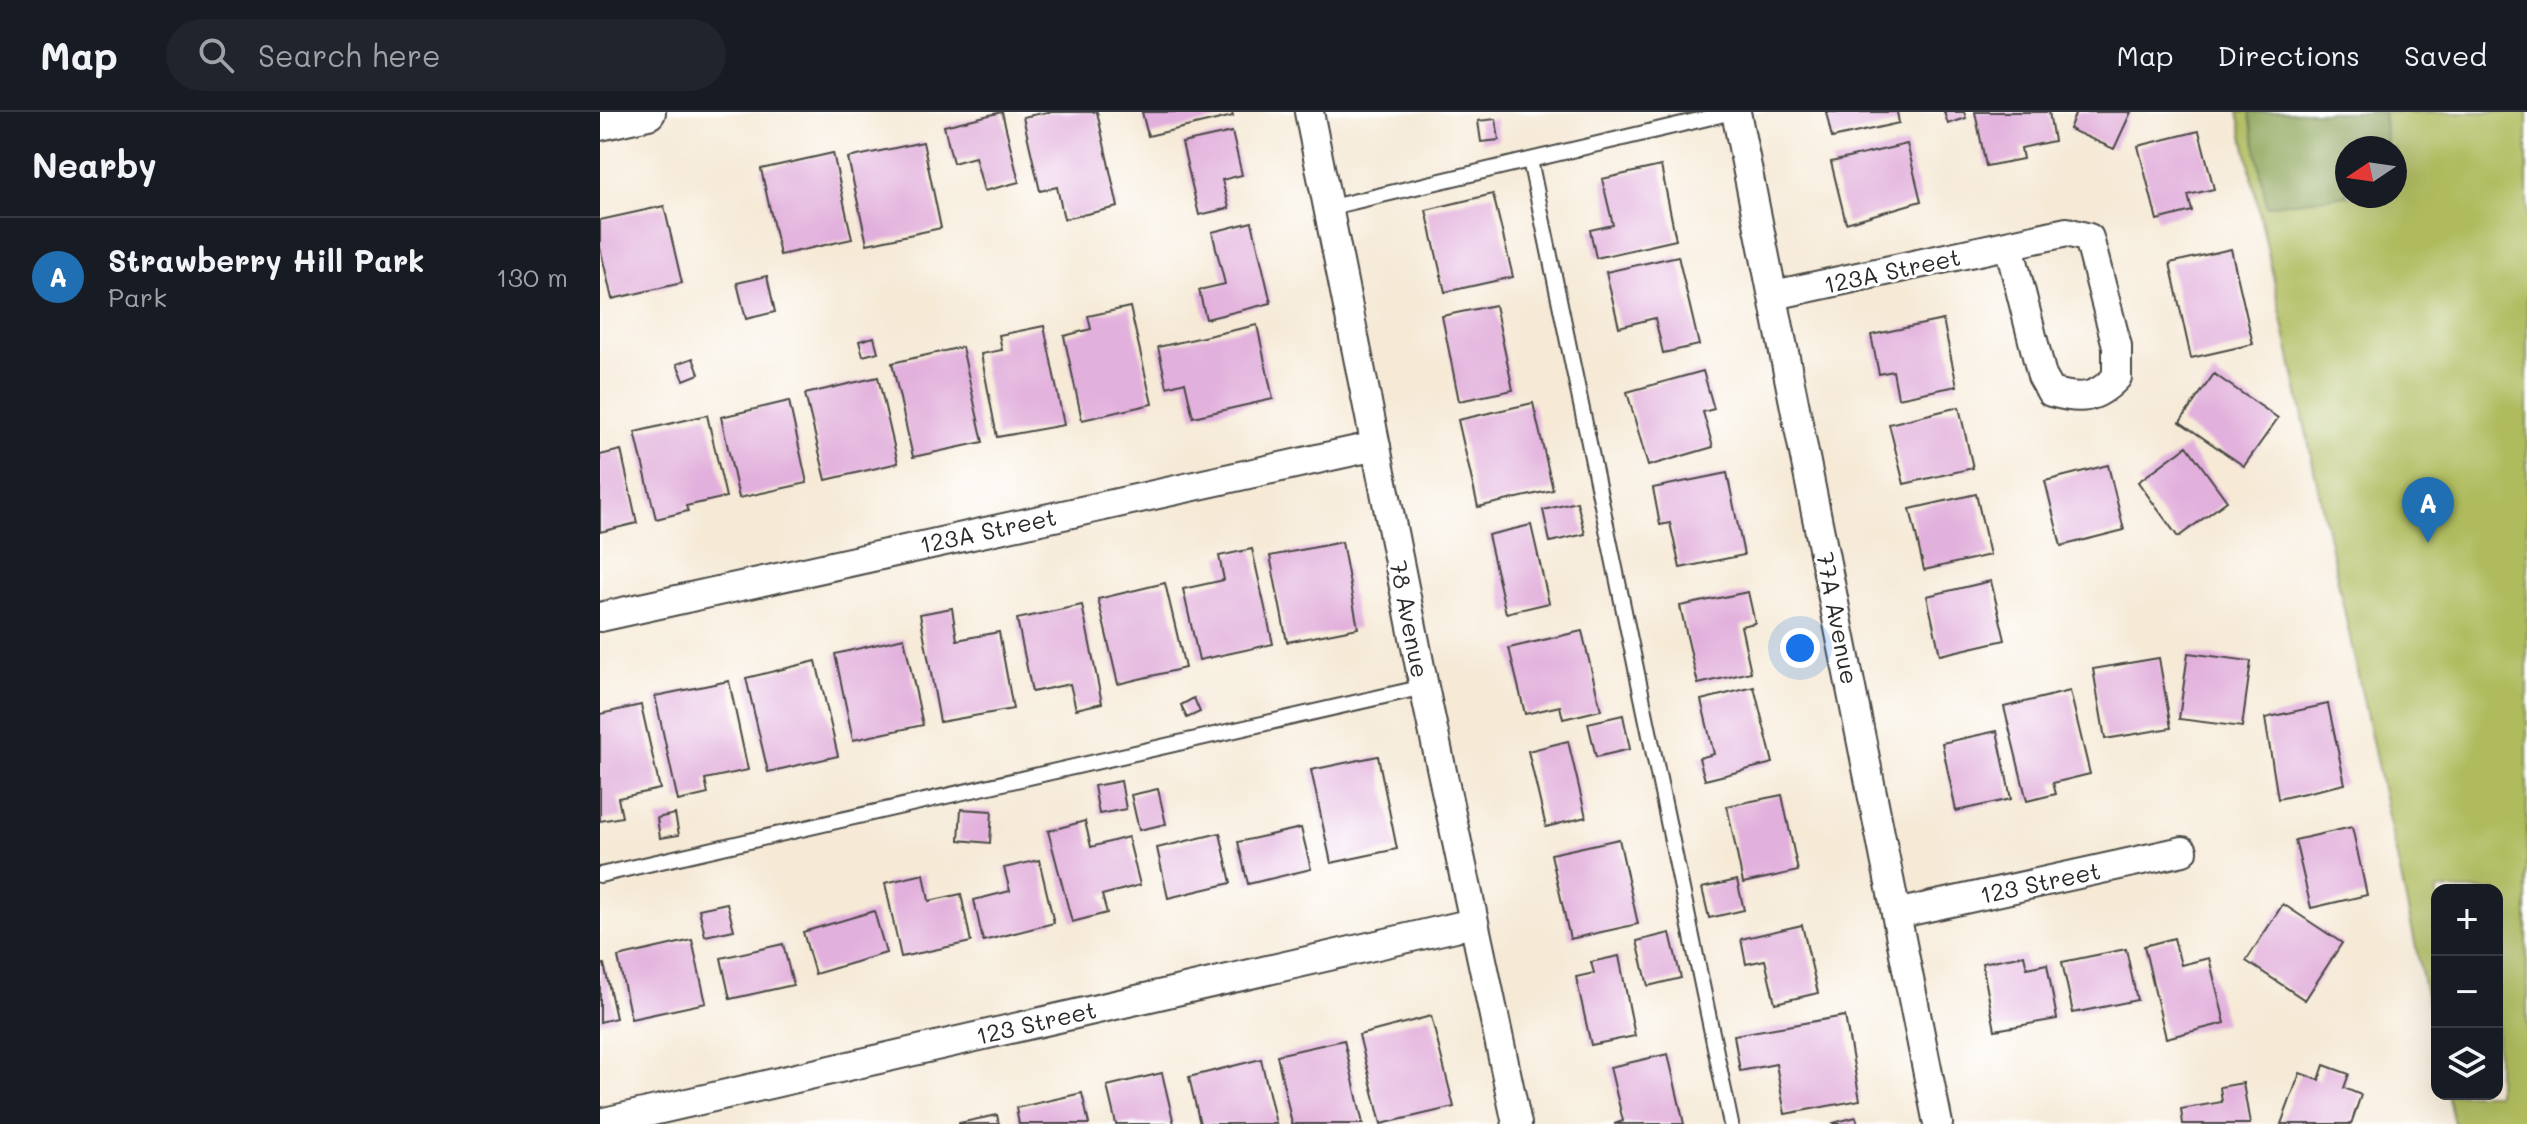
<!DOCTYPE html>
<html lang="en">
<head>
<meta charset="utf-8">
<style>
  :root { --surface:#171b24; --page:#20242c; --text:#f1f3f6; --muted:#9ea1a6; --line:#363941; --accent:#1f6fb2 }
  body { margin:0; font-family:Mali,sans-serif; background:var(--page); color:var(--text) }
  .controls { position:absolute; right:24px; bottom:24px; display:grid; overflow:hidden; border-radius:16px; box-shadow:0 8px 32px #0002 }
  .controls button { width:72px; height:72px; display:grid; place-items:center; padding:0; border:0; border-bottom:2px solid var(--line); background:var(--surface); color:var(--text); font:40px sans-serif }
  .compass { position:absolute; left:1735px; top:24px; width:72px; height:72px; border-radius:50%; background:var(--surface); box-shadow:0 8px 32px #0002; rotate:257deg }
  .you { position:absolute; left:1200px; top:536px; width:28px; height:28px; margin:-20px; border:6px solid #fff; border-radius:50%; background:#1a73e8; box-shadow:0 0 0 12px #1a73e833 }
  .badge { display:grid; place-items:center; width:52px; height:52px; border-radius:50%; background:var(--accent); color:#fff; font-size:26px; font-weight:700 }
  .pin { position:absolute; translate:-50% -66px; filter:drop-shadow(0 2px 4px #0008) }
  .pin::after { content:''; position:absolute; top:42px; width:28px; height:24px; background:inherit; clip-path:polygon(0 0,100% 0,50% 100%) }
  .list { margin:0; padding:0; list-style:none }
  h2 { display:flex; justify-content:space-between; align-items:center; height:104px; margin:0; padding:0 32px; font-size:34px }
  h2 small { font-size:26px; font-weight:400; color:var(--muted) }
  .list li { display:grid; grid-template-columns:52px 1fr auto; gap:24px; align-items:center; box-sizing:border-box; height:120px; padding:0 32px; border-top:2px solid var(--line) }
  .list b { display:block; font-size:30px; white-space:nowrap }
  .list p { margin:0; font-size:26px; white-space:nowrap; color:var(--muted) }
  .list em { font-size:26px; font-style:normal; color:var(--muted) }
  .icon { flex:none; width:44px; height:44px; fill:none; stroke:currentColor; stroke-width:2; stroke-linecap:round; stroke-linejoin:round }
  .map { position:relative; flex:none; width:1927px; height:1012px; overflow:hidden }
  header { display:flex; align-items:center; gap:48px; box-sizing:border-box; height:112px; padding:0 40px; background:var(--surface); border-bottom:2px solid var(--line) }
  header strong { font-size:38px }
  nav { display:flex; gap:44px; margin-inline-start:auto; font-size:28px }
  .search { width:560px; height:72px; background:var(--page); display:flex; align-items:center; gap:20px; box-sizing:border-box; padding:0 28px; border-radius:44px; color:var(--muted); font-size:30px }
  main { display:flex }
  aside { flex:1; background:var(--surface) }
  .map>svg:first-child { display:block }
</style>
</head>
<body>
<header>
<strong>Map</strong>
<div class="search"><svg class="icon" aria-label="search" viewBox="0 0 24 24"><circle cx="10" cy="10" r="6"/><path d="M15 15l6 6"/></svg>Search here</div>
<nav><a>Map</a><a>Directions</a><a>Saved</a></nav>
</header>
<main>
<aside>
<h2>Nearby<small></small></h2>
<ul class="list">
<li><span class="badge">A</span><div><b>Strawberry Hill Park</b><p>Park</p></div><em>130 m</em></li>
</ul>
</aside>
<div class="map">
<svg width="1927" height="1012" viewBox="0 0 1927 1012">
  <rect width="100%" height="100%" fill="#fff"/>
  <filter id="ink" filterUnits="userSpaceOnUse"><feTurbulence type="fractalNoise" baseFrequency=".0125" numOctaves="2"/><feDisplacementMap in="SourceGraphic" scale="16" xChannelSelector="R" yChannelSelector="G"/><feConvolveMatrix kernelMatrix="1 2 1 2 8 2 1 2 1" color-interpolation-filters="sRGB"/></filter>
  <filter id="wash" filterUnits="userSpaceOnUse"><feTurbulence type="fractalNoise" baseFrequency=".006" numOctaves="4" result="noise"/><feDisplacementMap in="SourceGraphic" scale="32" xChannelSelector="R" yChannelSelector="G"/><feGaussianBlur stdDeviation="1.8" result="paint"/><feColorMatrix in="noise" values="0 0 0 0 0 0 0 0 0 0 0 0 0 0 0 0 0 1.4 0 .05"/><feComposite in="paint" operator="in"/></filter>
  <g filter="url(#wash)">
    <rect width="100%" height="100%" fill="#f6ead7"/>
    <path fill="#afbb5d" stroke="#6d7344" stroke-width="2" fill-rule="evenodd" d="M1638,0H1927V1012H1854L1847,982H1897V778H1837V934ZM1747,36H1795V84H1747Z"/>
    <path fill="#8ba354" stroke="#5b6740" stroke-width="2" d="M1649,0H1783L1787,36H1747V83L1667,94Z"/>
    <g id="blocks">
      <path fill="#e2b0dc" d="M402,0L419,70L384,79L375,45L353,51L344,14Z
        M447,0H497L518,95L464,107L457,75L440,79L423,5Z
        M542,0H632L633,4L548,24Z
        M1226,0H1297L1299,11L1232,26Z
        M1344,0H1364L1366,6L1348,12Z
        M1375,0H1449L1454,29L1421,36L1423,47L1386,54Z
        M1476,0H1531L1514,37L1469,17Z
        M896,7L899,28L881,30L878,9Z
        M1599,19L1614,77L1588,83L1592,99L1557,108L1538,34Z
        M632,20L642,63L622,68L629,96L599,103L582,31Z
        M323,30L341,116L267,132L248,46Z
        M1307,32L1321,89L1246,111L1231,50Z
        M233,41L252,127L180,143L161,57Z
        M1061,54L1076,128L996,146L990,118L1013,113L1002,67Z
        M893,82L913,165L845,180L826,98Z
        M64,94L82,171L12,187L0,135V108Z
        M652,110L671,191L606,207L599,178L625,172L612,120Z
        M1631,137L1653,232L1591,246L1570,151Z
        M1078,144L1099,233L1063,241L1055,206L1019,215L1006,160Z
        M167,164L175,200L146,207L137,171Z
        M895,193L913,278L859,289L842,204Z
        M530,195L552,292L482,308L464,224L491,217L488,204Z
        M1343,208L1357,274L1298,286L1293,259L1279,262L1271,223Z
        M657,213L673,287L593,305L585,270L567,275L558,235Z
        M444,214L464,313L397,325L381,242L402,238L399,223Z
        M274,225L278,240L263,244L259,229Z
        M362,235L383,330L313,345L292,251Z
        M93,246L99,262L84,268L77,252Z
        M1103,259L1114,297L1103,300L1113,335L1048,354L1027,280Z
        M1614,262L1678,306L1644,354L1580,310Z
        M278,265L298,351L226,368L205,282Z
        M189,289L207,371L139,386L121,305Z
        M933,291L953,378L878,395L858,308Z
        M1359,295L1373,356L1304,372L1289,312Z
        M107,303L126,385L86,394L88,399L56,407L35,320Z
        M1587,334L1627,389L1578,425L1538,370Z
        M21,338L37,411L0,420V343Z
        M1508,353L1524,418L1461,434L1445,369Z
        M1127,361L1144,443L1080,456L1070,411L1060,413L1053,376Z
        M1376,382L1390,443L1324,458L1310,397Z
        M977,390L985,422L950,430L943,398Z
        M931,413L949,491L906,501L888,423Z
        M742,430L758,516L687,530L670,444Z
        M652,437L673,532L599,548L583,477L624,468L619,444Z
        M1391,469L1405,528L1340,543L1327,484Z
        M565,471L585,556L518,572L498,487Z
        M1148,480L1155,511L1141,514L1151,560L1098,572L1080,494Z
        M482,493L502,591L476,597L470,572L432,580L417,507Z
        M352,496L357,528L399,520L413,597L340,610L320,502Z
        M982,519L1001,598L963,607L960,594L925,602L909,536Z
        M304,526L323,613L253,628L235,542Z
        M1588,541L1651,549L1642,615L1579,607Z
        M1559,546L1571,616L1505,627L1493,557Z
        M216,549L238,644L168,660L146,566Z
        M129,569L148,658L105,667L108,682L78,689L55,584Z
        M1154,575L1173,651L1105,668L1099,646L1114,642L1101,588Z
        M1470,579L1490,662L1453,671L1456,682L1427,689L1404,595Z
        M594,586L600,600L587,606L581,593Z
        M1728,592L1745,672L1678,687L1665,606Z
        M41,593L60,677L18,686L22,705L0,709V602Z
        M1023,603L1030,637L996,645L988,611Z
        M1397,619L1411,687L1356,699L1342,631Z
        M968,629L986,705L946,715L928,639Z
        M778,644L797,737L731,751L711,658Z
        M521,669L526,697L499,702L494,674Z
        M558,677L566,712L539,718L531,683Z
        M1182,683L1198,759L1143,771L1127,694Z
        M361,697L392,699L390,731L359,728Z
        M75,702L79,723L60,726L57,706Z
        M485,709L491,735L528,725L540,773L502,783L507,801L472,810L448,719Z
        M1752,715L1767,783L1711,796L1695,728Z
        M701,716L711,757L648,772L638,730Z
        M620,721L631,771L568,786L557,736Z
        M1019,727L1038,812L970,827L951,742Z
        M439,748L454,811L383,829L374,788L410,779L404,756Z
        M324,762L329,789L361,782L371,830L301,845L285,771Z
        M1137,768L1144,798L1109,806L1102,776Z
        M127,791L134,818L105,824L99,797Z
        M1683,792L1742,831L1705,888L1646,849Z
        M274,799L286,841L215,862L203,820Z
        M1202,813L1218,881L1175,891L1165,848L1146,852L1141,827Z
        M1070,821L1081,866L1048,874L1037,829Z
        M1574,826L1581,853L1609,846L1625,911L1566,926L1544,834Z
        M92,828L106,891L31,907L18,845Z
        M183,832L193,873L130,887L121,846Z
        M1526,837L1537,888L1473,901L1462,850Z
        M1424,843L1427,856L1447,852L1457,907L1395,918L1382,851Z
        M1019,844L1035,924L991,933L976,865L994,861L991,850Z
        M4,852L16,906L0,910V853Z
        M831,904L854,995L781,1012L759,923Z
        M1245,904L1260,988L1185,1002L1176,952L1140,959L1134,923Z
        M744,928L763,1012H692L677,943Z
        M1068,942L1084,1012H1014L1023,1009L1010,955Z
        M661,947L676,1012H600L589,965Z
        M1724,953L1749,962L1744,976L1761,983L1751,1012H1681L1700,961L1719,968Z
        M562,961L574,1012H516L507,974Z
        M1643,971L1650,1012H1583L1581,997L1622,990L1620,975Z
        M482,981L489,1012H419L416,996Z
        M397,1003L399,1012H359V1011Z
        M1256,1005L1258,1012H1234L1233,1011Z"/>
    </g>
  </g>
  <g filter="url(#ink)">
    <use href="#blocks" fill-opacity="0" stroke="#494845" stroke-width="2"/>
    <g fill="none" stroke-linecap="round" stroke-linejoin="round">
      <defs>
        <path id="service" d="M930,48L1131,1012
          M731,95L1133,0
          M0,763L824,575"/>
        <path id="minor" d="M709,0L824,575L917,1012
          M1136,0L1338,1012
          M1174,183L1467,120L1489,126L1517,234V265C1495,288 1480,288 1451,280L1442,264L1409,133
          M0,505L776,334
          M1296,802L1583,739
          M0,1011L873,811"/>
        <path id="tertiary" d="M0,11L48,0"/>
      </defs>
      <use href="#service" stroke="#494845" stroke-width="18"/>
      <use href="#minor" stroke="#494845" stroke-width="32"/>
      <use href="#tertiary" stroke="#494845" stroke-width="38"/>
      <use href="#service" stroke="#fff" stroke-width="14"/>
      <use href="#minor" stroke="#fff" stroke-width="28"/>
      <use href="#tertiary" stroke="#fff" stroke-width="34"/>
    </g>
  </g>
  <g text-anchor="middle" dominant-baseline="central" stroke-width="6" stroke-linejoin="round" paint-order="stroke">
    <g font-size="24" fill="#2b2b2b" stroke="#fff">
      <text transform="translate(1292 158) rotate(-12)">123A Street</text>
      <text transform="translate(388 418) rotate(-12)">123A Street</text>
      <text transform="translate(1238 506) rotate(79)">77A Avenue</text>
      <text transform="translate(810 507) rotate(79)">78 Avenue</text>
      <text transform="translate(1440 770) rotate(-12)">123 Street</text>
      <text transform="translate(436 910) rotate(-13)">123 Street</text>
    </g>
  </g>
</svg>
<div class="controls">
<button>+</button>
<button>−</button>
<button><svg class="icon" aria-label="layers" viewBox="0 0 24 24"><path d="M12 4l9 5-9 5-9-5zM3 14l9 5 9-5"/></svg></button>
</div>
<svg class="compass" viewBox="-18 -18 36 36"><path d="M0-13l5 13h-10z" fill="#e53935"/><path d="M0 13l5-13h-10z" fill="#9ea1a6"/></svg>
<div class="you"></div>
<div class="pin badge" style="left:1828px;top:431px">A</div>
</div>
</main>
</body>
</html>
